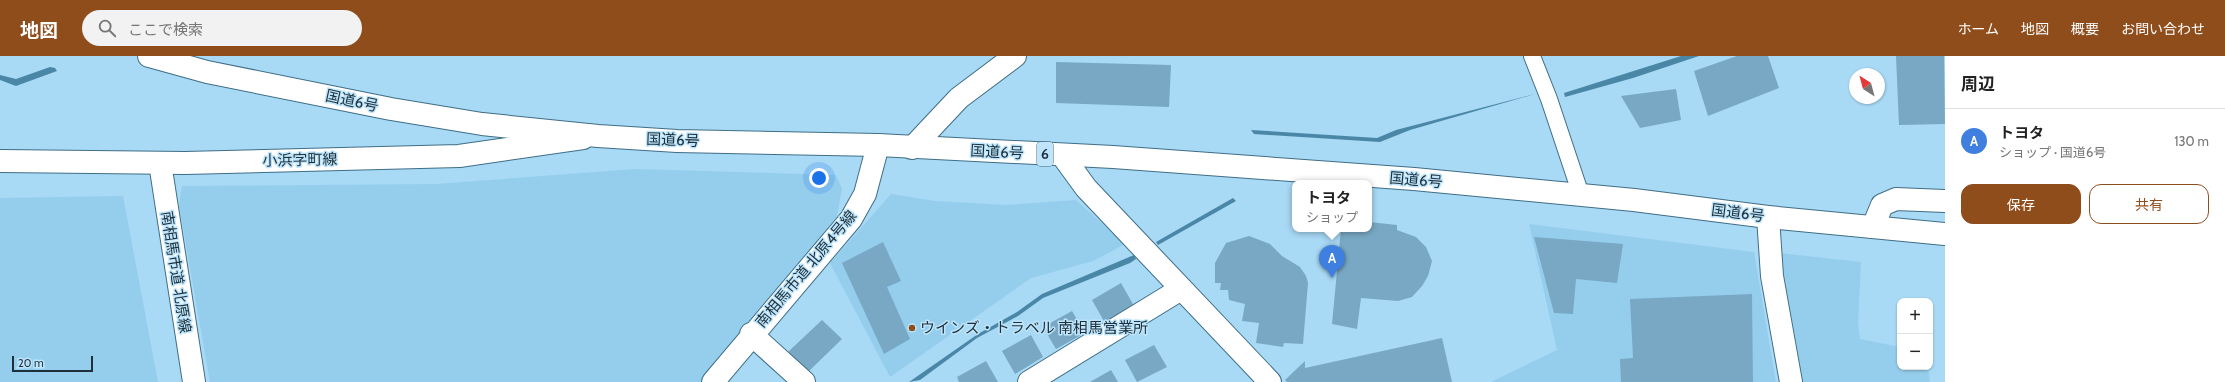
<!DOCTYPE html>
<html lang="ja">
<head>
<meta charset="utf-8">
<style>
  :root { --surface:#fff; --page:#f2f2f2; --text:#222; --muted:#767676; --line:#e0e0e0; --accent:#8f4d1c }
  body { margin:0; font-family:Cabin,"Noto Sans JP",sans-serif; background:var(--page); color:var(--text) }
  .controls { position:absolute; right:12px; bottom:12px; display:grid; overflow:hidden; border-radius:8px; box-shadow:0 1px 3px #0004 }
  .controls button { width:36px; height:36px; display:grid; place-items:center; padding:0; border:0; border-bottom:1px solid var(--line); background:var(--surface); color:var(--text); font:20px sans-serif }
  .compass { position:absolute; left:1849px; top:12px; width:36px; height:36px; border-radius:50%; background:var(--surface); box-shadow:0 1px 3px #0004; rotate:324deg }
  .scale { position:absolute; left:12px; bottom:10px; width:81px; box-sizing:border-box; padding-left:4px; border:2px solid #1c2f3a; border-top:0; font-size:11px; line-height:14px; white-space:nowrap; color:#1c2f3a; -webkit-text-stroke:3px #bee5fb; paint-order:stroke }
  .you { position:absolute; left:819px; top:122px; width:14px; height:14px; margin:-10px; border:3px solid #fff; border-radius:50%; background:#1a73e8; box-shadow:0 0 0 6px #1a73e833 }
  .badge { display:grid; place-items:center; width:26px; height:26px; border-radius:50%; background:var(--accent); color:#fff; font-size:13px; font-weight:700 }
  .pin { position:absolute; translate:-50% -33px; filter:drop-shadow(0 1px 2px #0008) }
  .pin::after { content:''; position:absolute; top:21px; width:14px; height:12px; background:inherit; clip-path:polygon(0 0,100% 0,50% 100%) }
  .popup { position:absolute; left:1292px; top:124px; width:80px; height:52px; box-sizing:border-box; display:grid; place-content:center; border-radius:8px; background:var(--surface); filter:drop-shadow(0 1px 3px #0005); font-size:13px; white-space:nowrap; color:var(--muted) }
  .popup b { font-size:15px; color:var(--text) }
  .popup::after { content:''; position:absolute; left:50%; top:100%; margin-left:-8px; border:8px solid transparent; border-top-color:var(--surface) }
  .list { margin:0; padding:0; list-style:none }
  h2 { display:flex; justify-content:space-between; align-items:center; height:52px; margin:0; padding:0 16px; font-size:17px }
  h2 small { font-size:13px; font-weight:400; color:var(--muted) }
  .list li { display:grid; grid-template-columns:26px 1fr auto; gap:12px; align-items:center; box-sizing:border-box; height:64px; padding:0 16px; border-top:1px solid var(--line) }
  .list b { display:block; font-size:15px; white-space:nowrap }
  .list p { margin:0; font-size:13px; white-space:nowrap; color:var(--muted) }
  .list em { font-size:13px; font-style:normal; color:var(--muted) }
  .actions { display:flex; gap:8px; padding:12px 16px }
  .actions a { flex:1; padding:9px 0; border:1px solid var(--accent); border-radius:12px; text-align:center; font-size:14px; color:var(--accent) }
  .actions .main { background:var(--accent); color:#fff }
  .icon { flex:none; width:22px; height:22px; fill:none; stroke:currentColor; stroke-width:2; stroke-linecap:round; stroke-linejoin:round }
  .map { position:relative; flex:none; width:1945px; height:326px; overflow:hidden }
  header { display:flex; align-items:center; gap:24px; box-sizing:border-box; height:56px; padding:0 20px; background:var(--accent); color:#fff }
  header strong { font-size:19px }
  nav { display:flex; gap:22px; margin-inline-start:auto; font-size:14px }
  .search { width:280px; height:36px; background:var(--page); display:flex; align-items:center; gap:10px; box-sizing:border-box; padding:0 14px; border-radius:22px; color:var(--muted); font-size:15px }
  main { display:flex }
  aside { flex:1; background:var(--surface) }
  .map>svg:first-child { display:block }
</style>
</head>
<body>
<header>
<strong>地図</strong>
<div class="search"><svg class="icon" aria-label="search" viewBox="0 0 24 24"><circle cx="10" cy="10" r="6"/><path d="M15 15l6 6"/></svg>ここで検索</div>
<nav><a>ホーム</a><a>地図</a><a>概要</a><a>お問い合わせ</a></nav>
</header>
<main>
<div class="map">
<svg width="1945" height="326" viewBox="0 0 1945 326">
  <rect width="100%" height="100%" fill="#a8d9f5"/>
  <path fill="#95ceed" d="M635,113L836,119L842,133L837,160L702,326H210L179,149L182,130L436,128Z
    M891,138L935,145L1006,149L1076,144L1125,188L1093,205L1031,222L890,321L830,207Z
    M123,140L158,326H0V142Z
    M1529,168L1754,196L1776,326H1491L1557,294Z
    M1780,197L1861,206L1858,266L1860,283L1900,291V311H1928L1930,326H1797Z"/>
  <path fill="#4a87a7" d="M1681,0H1699L1633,22L1565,41L1564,37Z
    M50,11L55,12L57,15L16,30L0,24V19L16,23Z
    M1535,38L1410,74L1380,86L1254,78L1251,74L1377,82L1396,74Z
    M1233,142L1236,145L1158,189L1156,186Z
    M1134,199L1136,203L1130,207L1043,242L1018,260L977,282L920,324L909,326L978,278L1017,256L1042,238Z"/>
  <path fill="#78a8c3" d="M1737,0H1768L1779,32L1708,60L1694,15Z
    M1896,0H1944L1945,68L1899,69Z
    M1056,6L1171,9L1169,51L1056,47Z
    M1676,33L1681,64L1640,72L1621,40Z
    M1369,166L1397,169V174L1416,181L1426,191L1432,205L1428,220L1422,230L1412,241L1398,245L1361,242L1357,273L1332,268L1341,173H1369Z
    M1249,180L1270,188L1282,200L1300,211L1306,220L1308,227L1303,288L1284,287L1283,291L1256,287L1259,267L1242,265L1245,248L1229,244L1228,234H1220L1221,227H1215V207L1226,187Z
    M1534,181L1623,188L1617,227L1576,223L1573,258L1554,257Z
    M883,186L901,225L887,231L910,283L884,298L842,207Z
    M1121,227L1134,250L1105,267L1092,244Z
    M1752,238L1753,326H1621L1620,303L1633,302L1630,243Z
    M1072,255L1085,277L1056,293L1043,271Z
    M822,264L842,283L809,315L788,296Z
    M1031,279L1043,301L1015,318L1002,295Z
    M1442,282L1452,326H1287L1285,324L1305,305V312Z
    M1154,289L1167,311L1137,326L1125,304Z
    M986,305L998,326H959L957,321Z
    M1111,314L1118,326H1090Z"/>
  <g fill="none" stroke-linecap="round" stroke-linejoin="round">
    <defs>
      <path id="service" d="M1532,0L1549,43L1581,139"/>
      <path id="minor" d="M912,92L959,42L1015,0
        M1062,99L1086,132L1270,326
        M160,107L194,326
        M1768,161L1772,220L1791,326
        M1873,171L1882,149L1896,143L1945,145
        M751,278L804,326
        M713,326L851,163L865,138L878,89
        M1029,326L1181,233"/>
      <path id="secondary" d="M0,105L185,107L459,100L583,82"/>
      <path id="trunk" d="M149,0L207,16L391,53L482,68L598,80L677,85L878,89L1113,101L1414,123L1634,144L1768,161L1945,178"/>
    </defs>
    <use href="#service" stroke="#3f6e86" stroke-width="18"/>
    <use href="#minor" stroke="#3f6e86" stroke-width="24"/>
    <use href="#secondary" stroke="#3f6e86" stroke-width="24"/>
    <use href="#trunk" stroke="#3f6e86" stroke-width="24"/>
    <use href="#service" stroke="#fff" stroke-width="16"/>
    <use href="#minor" stroke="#fff" stroke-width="22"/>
    <use href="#secondary" stroke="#fff" stroke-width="22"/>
    <use href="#trunk" stroke="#fff" stroke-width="22"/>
  </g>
  <circle fill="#8f4d1c" stroke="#bee5fb" stroke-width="1.5" cx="912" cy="272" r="4"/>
  <g text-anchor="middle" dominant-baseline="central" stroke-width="3" stroke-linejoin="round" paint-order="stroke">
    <rect fill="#bee5fb" stroke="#4d6674" stroke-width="1" x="1037" y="86" width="16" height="24" rx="3"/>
    <g font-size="14" font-weight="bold" fill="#1c2f3a">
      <text x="1045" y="98">6</text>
    </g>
    <g font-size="15" fill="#1c2f3a" stroke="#bee5fb">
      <text transform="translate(352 45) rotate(12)">国道6号</text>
      <text transform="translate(673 84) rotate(2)">国道6号</text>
      <text transform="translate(997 96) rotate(3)">国道6号</text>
      <text transform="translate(300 104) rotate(-1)">小浜字町線</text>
      <text transform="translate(1416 124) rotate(5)">国道6号</text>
      <text transform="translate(1738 157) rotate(7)">国道6号</text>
      <text transform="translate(806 213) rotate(-50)">南相馬市道 北原4号線</text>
      <text transform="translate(176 216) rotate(81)">南相馬市道 北原線</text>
    </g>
    <g font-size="15" fill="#1c2f3a" stroke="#bee5fb" text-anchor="start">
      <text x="920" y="272">ウインズ・トラベル 南相馬営業所</text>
    </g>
  </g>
</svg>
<div class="controls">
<button>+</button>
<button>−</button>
</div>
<svg class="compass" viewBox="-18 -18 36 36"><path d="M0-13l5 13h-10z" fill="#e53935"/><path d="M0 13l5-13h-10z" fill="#767676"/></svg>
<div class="scale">20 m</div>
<div class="you"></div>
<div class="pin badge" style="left:1332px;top:222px;background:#3f7fe0">A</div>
<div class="popup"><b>トヨタ</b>ショップ</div>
</div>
<aside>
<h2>周辺<small></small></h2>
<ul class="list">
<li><span class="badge" style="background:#3f7fe0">A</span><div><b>トヨタ</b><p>ショップ · 国道6号</p></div><em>130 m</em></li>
</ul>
<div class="actions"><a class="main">保存</a><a>共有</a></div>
</aside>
</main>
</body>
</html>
